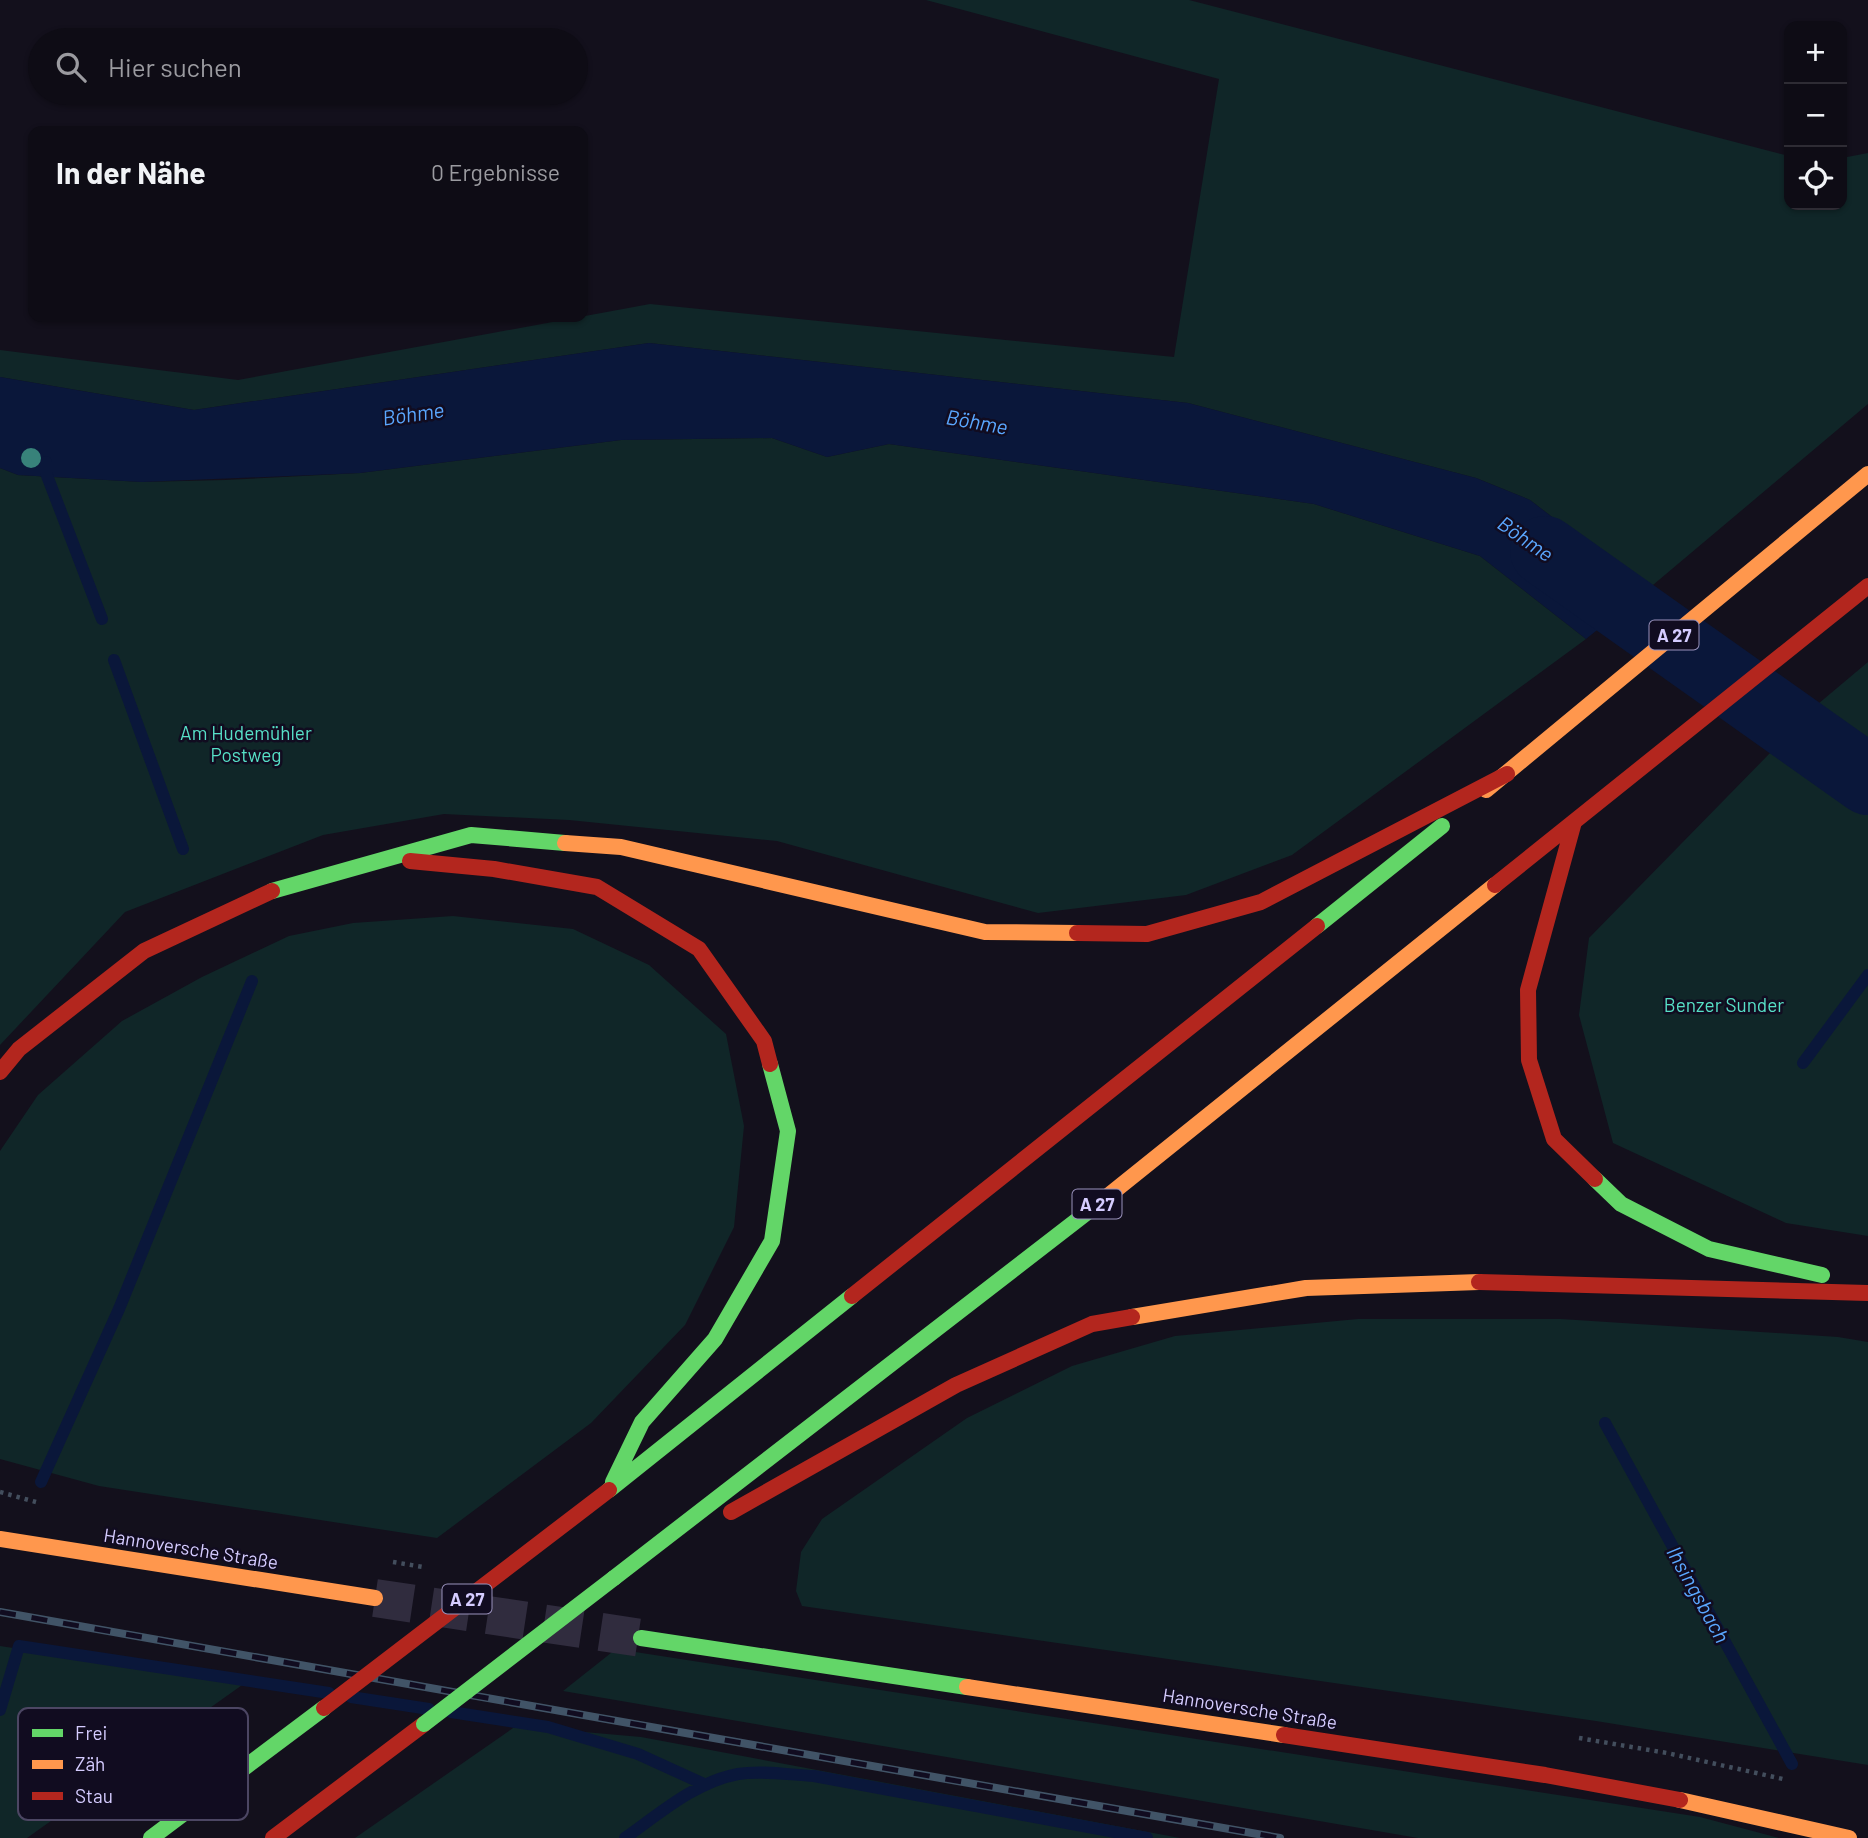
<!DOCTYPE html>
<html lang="de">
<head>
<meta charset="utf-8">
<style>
  :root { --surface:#0e0c15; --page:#17151e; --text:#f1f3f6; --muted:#9b9ba0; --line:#2e2c34 }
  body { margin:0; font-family:Barlow,sans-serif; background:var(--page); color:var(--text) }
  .controls { position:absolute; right:21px; top:21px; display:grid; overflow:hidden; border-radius:14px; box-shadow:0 2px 5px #0004 }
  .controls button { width:63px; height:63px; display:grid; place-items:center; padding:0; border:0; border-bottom:2px solid var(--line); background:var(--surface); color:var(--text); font:35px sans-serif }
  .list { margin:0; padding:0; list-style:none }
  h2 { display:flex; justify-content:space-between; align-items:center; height:91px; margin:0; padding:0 28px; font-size:30px }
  h2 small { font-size:23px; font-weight:400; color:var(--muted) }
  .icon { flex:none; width:38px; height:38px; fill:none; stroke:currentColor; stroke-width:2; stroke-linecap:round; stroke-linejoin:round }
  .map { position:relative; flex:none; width:1868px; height:1838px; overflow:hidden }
  .search { position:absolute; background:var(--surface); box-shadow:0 2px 5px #0004; left:28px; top:28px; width:560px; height:77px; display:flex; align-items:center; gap:18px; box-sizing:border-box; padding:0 24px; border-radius:38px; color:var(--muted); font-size:26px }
  .panel { position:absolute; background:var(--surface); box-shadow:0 2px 5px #0004; left:28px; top:126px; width:560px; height:196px; border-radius:14px }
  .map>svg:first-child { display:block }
</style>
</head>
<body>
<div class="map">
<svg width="1868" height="1838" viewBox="0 0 1868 1838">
  <rect width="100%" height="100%" fill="#13101c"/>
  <path fill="#102628" d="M926,0H1189L1789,156V205H1842V158L1868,153V404L1647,590L1530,500L1476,478L1188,403L649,343L194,410L0,377V350L238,380L650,304L1174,357L1219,79Z
    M772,438L827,457L889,444L1314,504L1480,556L1586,639L1292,855L1186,895L1038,913L777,841L569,820L444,814L323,835L125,912L0,1045V468L18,475L142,482L225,480L360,473L621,440Z
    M1868,662V1236L1786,1223L1613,1143L1579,1015L1589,938L1818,704Z
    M453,916L573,929L649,965L726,1034L744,1126L734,1227L685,1325L591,1423L437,1538L99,1486L0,1459V1151L38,1095L122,1021L202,977L289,936L353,923Z
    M1358,1319H1561L1838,1337L1868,1342V1765L1596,1721L802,1606L796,1591L801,1552L822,1519L967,1418L1072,1366L1175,1336Z
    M0,1646L245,1683L27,1838H0Z
    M616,1649L1700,1817L1779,1838H1418L563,1691Z
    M516,1726L641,1737L1180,1838H355Z"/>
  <path fill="#0a173a" d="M649,343L1188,403L1476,478L1530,500L1647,590L1586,639L1480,556L1314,504L889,444L827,457L772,438L621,440L360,473L142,482L18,475L0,468V377L194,410Z"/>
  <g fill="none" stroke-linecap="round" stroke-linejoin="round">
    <path stroke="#0a173a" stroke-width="12" d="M46,462V473L102,619
      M114,660L183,849
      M1803,1063L1868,975
      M1605,1423L1792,1764
      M41,1482L119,1309L252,981
      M351,1697L429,1709
      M0,1710L19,1646L329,1693
      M451,1712L548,1727L638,1754L706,1785
      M625,1838C659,1814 695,1782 738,1774C762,1770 790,1775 814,1776L1147,1838"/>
    <path stroke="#0a173a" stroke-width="70" d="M1545,551L1868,780"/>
    <path stroke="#302c3e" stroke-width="38" stroke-dasharray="38 19" stroke-linecap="butt" d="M375,1598L641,1638"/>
    <path stroke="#434e5d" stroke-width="4.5" stroke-dasharray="3.5 5" stroke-linecap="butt" d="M0,1492L36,1502
      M393,1562L423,1567
      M1579,1738L1667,1753L1783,1779"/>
    <path stroke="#63d668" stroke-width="16" d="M272,891L471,835L565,843
      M1317,926L1442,826
      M1595,1179L1621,1204L1709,1249L1822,1275
      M613,1482L642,1422L715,1339L772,1241L788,1131L770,1064
      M609,1490L852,1296
      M614,1578L1098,1204
      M641,1638L967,1687
      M151,1838L324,1708"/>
    <path stroke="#ff974d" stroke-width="16" d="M1486,790L1868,474
      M565,843L621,847L985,932L1077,933
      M1098,1204L1495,885
      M1132,1317L1306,1288L1479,1282
      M0,1539L375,1598
      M967,1687L1284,1735
      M1680,1800L1849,1838"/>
    <path stroke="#b3261e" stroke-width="16" d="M1574,822L1528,990L1529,1060L1554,1139L1595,1179
      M410,861L494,869L597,887L699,949L764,1041L770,1064
      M1495,885L1868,586
      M1077,933L1147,934L1261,902L1507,774
      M0,1072L19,1049L144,951L272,891
      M1479,1282L1868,1293
      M852,1296L1317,926
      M731,1512L956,1385L1092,1324L1132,1317
      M1284,1735L1545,1775L1680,1800
      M273,1838L424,1724"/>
    <defs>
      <path id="rail" d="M0,1612L1280,1838"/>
    </defs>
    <use href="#rail" stroke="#415467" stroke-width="8"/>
    <use href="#rail" stroke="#110c20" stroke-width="5" stroke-dasharray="16" stroke-linecap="butt"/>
    <path stroke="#63d668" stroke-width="16" d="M424,1724L614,1578"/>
    <path stroke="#b3261e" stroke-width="16" d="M324,1708L609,1490"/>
  </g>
  <circle fill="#38827a" cx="31" cy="458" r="10"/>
  <g text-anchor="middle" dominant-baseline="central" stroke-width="5" stroke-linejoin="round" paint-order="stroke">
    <g fill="#110c20" stroke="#9a92bc" stroke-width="2">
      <rect x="1649.5" y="620.5" width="49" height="29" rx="5"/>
      <rect x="1072.5" y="1189.5" width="49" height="29" rx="5"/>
      <rect x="442.5" y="1584.5" width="49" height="29" rx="5"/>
    </g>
    <g font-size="18" font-weight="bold" fill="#d5ccff">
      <text x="1674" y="635">A 27</text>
      <text x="1097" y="1204">A 27</text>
      <text x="467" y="1599">A 27</text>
    </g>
    <g font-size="19" fill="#57e0c7" stroke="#110c20">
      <text x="246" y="732">Am Hudemühler<tspan x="246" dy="22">Postweg</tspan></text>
      <text x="1724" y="1004">Benzer Sunder</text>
    </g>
    <g font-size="19" fill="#d5ccff" stroke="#110c20">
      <text transform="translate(191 1548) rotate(9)">Hannoversche Straße</text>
      <text transform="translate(1250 1708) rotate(9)">Hannoversche Straße</text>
    </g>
    <g font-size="21" font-style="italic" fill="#5aa7ff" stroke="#110c20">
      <text transform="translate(413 413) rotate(-8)">Böhme</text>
      <text transform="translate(977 421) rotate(10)">Böhme</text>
      <text transform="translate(1526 538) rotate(35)">Böhme</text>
      <text transform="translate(1699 1594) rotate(61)">Ihsingsbach</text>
    </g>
  </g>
  <rect x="18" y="1708" width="230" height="112" rx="10" fill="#110c20" stroke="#4c4663" stroke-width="2"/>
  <rect x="32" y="1729" width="31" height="8" fill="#63d668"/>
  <rect x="32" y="1760" width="31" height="9" fill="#ff974d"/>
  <rect x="32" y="1792" width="31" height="8" fill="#b3261e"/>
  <g font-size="19" fill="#d5ccff">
    <text x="75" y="1740">Frei</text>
    <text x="75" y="1771">Zäh</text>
    <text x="75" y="1803">Stau</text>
  </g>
</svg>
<div class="controls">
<button>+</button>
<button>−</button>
<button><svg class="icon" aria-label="locate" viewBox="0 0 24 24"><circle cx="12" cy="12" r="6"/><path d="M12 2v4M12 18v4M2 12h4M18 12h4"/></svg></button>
</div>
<div class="search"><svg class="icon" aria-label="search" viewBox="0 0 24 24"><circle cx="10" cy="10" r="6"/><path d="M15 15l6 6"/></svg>Hier suchen</div>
<section class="panel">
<h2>In der Nähe<small>0 Ergebnisse</small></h2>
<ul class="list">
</ul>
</section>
</div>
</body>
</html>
